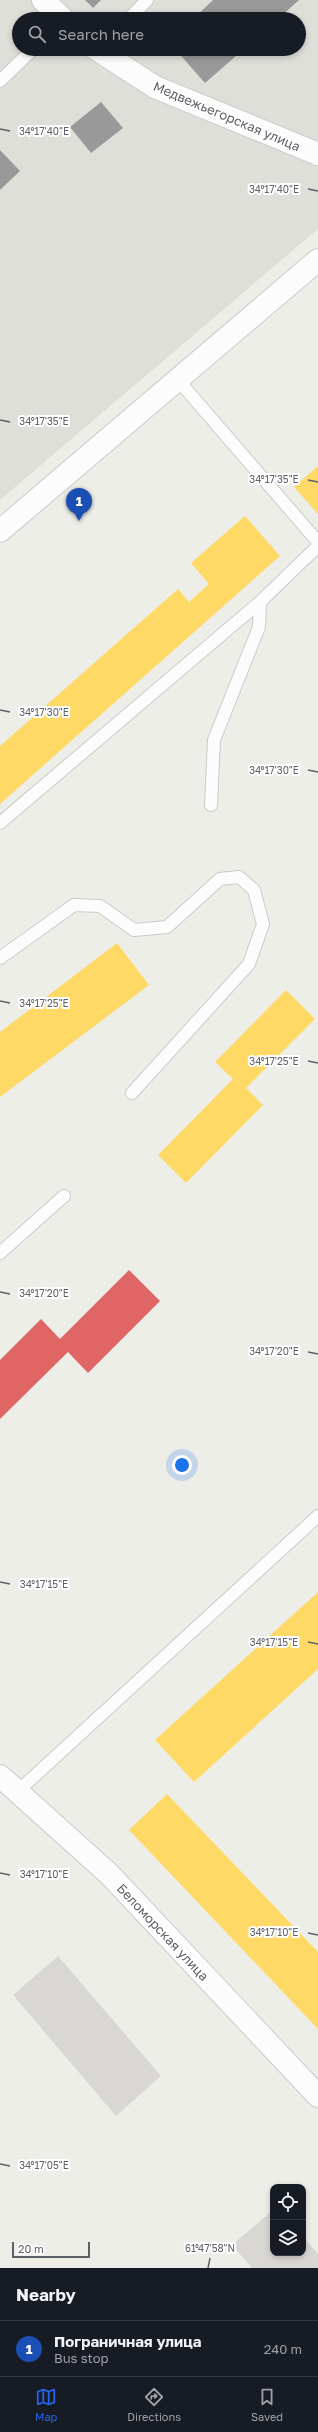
<!DOCTYPE html>
<html lang="en">
<head>
<meta charset="utf-8">
<style>
  :root { --surface:#171b24; --page:#242831; --text:#f1f3f6; --muted:#9ea1a6; --line:#363941; --accent:#2563eb }
  body { margin:0; font-family:"Golos Text",sans-serif; background:var(--page); color:var(--text) }
  .controls { position:absolute; right:12px; bottom:12px; display:grid; overflow:hidden; border-radius:8px; box-shadow:0 2px 6px #0003 }
  .controls button { width:36px; height:36px; display:grid; place-items:center; padding:0; border:0; border-bottom:1px solid var(--line); background:var(--surface); color:var(--text); font:20px sans-serif }
  .scale { position:absolute; left:12px; bottom:10px; width:78px; box-sizing:border-box; padding-left:4px; border:2px solid #5d6168; border-top:0; font-size:11px; line-height:14px; white-space:nowrap; color:#5d6168; -webkit-text-stroke:3px #fff; paint-order:stroke }
  .you { position:absolute; left:182px; top:1465px; width:14px; height:14px; margin:-10px; border:3px solid #fff; border-radius:50%; background:#1a73e8; box-shadow:0 0 0 6px #1a73e833 }
  .badge { display:grid; place-items:center; width:26px; height:26px; border-radius:50%; background:var(--accent); color:#fff; font-size:13px; font-weight:700 }
  .pin { position:absolute; translate:-50% -33px; filter:drop-shadow(0 1px 2px #0008) }
  .pin::after { content:''; position:absolute; top:21px; width:14px; height:12px; background:inherit; clip-path:polygon(0 0,100% 0,50% 100%) }
  .list { margin:0; padding:0; list-style:none }
  h2 { display:flex; justify-content:space-between; align-items:center; height:52px; margin:0; padding:0 16px; font-size:17px }
  h2 small { font-size:13px; font-weight:400; color:var(--muted) }
  .list li { display:grid; grid-template-columns:26px 1fr auto; gap:12px; align-items:center; box-sizing:border-box; height:56px; padding:0 16px; border-top:1px solid var(--line) }
  .list b { display:block; font-size:15px; white-space:nowrap }
  .list p { margin:0; font-size:13px; white-space:nowrap; color:var(--muted) }
  .list em { font-size:13px; font-style:normal; color:var(--muted) }
  .icon { flex:none; width:22px; height:22px; fill:none; stroke:currentColor; stroke-width:2; stroke-linecap:round; stroke-linejoin:round }
  .map { position:relative; flex:none; width:318px; height:2268px; overflow:hidden }
  .search { position:absolute; background:var(--surface); box-shadow:0 2px 6px #0003; left:12px; right:12px; top:12px; height:44px; display:flex; align-items:center; gap:10px; box-sizing:border-box; padding:0 14px; border-radius:22px; color:var(--muted); font-size:15px }
  .sheet { height:108px; background:var(--surface) }
  nav { display:flex; justify-content:space-around; align-items:center; box-sizing:border-box; height:56px; border-top:1px solid var(--line); background:var(--surface); font-size:11px; color:var(--muted) }
  nav a { display:grid; justify-items:center; gap:2px }
  nav .on { color:var(--accent) }
  .map>svg:first-child { display:block }
</style>
</head>
<body>
<div class="map">
<svg width="318" height="2268" viewBox="0 0 318 2268">
  <rect width="100%" height="100%" fill="#eeeee9"/>
  <path fill="#dfdfda" fill-rule="evenodd" d="M0,0H318V229L0,500ZM19,19H299V49H19Z"/>
  <path fill="#ffd966" d="M318,466V514L294,487Z
    M245,516L280,556L0,804V746L178,589L189,602L209,584L191,563Z
    M117,943L149,985L0,1097V1032Z
    M286,990L315,1019L246,1088L263,1105L186,1183L158,1155L233,1079L215,1062Z
    M318,1592V1669L194,1782L155,1740Z
    M167,1794L318,1952V2029L129,1830Z"/>
  <path fill="#e06666" d="M129,1270L160,1301L88,1373L68,1352L0,1419V1360L41,1319L60,1339Z"/>
  <path fill="#999" d="M85,0H101L93,8Z
    M213,0H299L278,19H193Z
    M175,49H244L205,83Z
    M101,102L123,128L91,153L70,127Z
    M0,150L20,171L0,190Z"/>
  <path fill="#d8d7d4" d="M58,1956L161,2076L116,2116L13,1995Z
    M273,2210V2253H303V2236L318,2254V2268H252L232,2245Z"/>
  <g fill="none" stroke-linecap="round" stroke-linejoin="round">
    <defs>
      <path id="service" d="M129,19L147,0
        M0,81L33,49
        M178,380L318,542
        M211,805L214,740L259,627L260,602
        M0,823L260,602L318,546
        M0,958L74,905L100,906L134,930L167,927L220,879L239,877L254,890L263,924L249,964L132,1093
        M0,1253L64,1196
        M17,1792L318,1516"/>
      <path id="minor" d="M43,0L63,19
        M96,49L155,87L318,154
        M0,1776L109,1874L318,2096"/>
      <path id="secondary" d="M0,531L318,260"/>
    </defs>
    <use href="#service" stroke="#cacbca" stroke-width="14"/>
    <use href="#minor" stroke="#cacbca" stroke-width="24"/>
    <use href="#secondary" stroke="#cacbcb" stroke-width="24"/>
    <use href="#service" stroke="#fcfcfc" stroke-width="12"/>
    <use href="#minor" stroke="#fcfcfc" stroke-width="22"/>
    <use href="#secondary" stroke="#fcfcfc" stroke-width="22"/>
  </g>
  <path fill="none" stroke="#5d6168" stroke-width="1.5" d="M0,129L10,131M308,189L318,191M0,420L10,422M308,480L318,482M0,710L10,712M308,770L318,772M0,1001L10,1003M308,1061L318,1063M0,1292L10,1294M308,1352L318,1354M0,1582L10,1584M308,1642L318,1644M0,1873L10,1875M308,1933L318,1935M0,2164L10,2166M208,2268L210,2258"/>
  <g text-anchor="middle" dominant-baseline="central" stroke-width="4" stroke-linejoin="round" paint-order="stroke">
    <g font-size="13" fill="#5d6168" stroke="#fff">
      <text transform="translate(227 116) rotate(23)">Медвежьегорская улица</text>
      <text transform="translate(163 1932) rotate(47)">Беломорская улица</text>
    </g>
  </g>
  <g font-size="10" text-anchor="middle" fill="#5d6168" stroke="#fff" stroke-width="4" stroke-linejoin="round" paint-order="stroke">
    <text x="44" y="135">34°17'40"E</text>
    <text x="274" y="193">34°17'40"E</text>
    <text x="44" y="425">34°17'35"E</text>
    <text x="274" y="483">34°17'35"E</text>
    <text x="44" y="716">34°17'30"E</text>
    <text x="274" y="774">34°17'30"E</text>
    <text x="44" y="1007">34°17'25"E</text>
    <text x="274" y="1065">34°17'25"E</text>
    <text x="44" y="1297">34°17'20"E</text>
    <text x="274" y="1355">34°17'20"E</text>
    <text x="44" y="1588">34°17'15"E</text>
    <text x="274" y="1646">34°17'15"E</text>
    <text x="44" y="1878">34°17'10"E</text>
    <text x="274" y="1936">34°17'10"E</text>
    <text x="44" y="2169">34°17'05"E</text>
    <text x="210" y="2252">61°47'58"N</text>
  </g>
</svg>
<div class="controls">
<button><svg class="icon" aria-label="locate" viewBox="0 0 24 24"><circle cx="12" cy="12" r="6"/><path d="M12 2v4M12 18v4M2 12h4M18 12h4"/></svg></button>
<button><svg class="icon" aria-label="layers" viewBox="0 0 24 24"><path d="M12 4l9 5-9 5-9-5zM3 14l9 5 9-5"/></svg></button>
</div>
<div class="scale">20 m</div>
<div class="you"></div>
<div class="pin badge" style="left:79px;top:521px;background:#1a4fb4">1</div>
<div class="search"><svg class="icon" aria-label="search" viewBox="0 0 24 24"><circle cx="10" cy="10" r="6"/><path d="M15 15l6 6"/></svg>Search here</div>
</div>
<section class="sheet">
<h2>Nearby<small></small></h2>
<ul class="list">
<li><span class="badge" style="background:#1a4fb4">1</span><div><b>Пограничная улица</b><p>Bus stop</p></div><em>240 m</em></li>
</ul>
</section>
<nav>
<a class="on"><svg class="icon" aria-label="map" viewBox="0 0 24 24"><path d="M3 6l6-2 6 2 6-2v14l-6 2-6-2-6 2zM9 4v14M15 6v14"/></svg>Map</a>
<a><svg class="icon" aria-label="directions" viewBox="0 0 24 24"><path d="M12 3l9 9-9 9-9-9zM9 14v-3h6M13 9l2 2-2 2"/></svg>Directions</a>
<a><svg class="icon" aria-label="saved" viewBox="0 0 24 24"><path d="M7 4h10v16l-5-4-5 4z"/></svg>Saved</a>
</nav>
</body>
</html>
